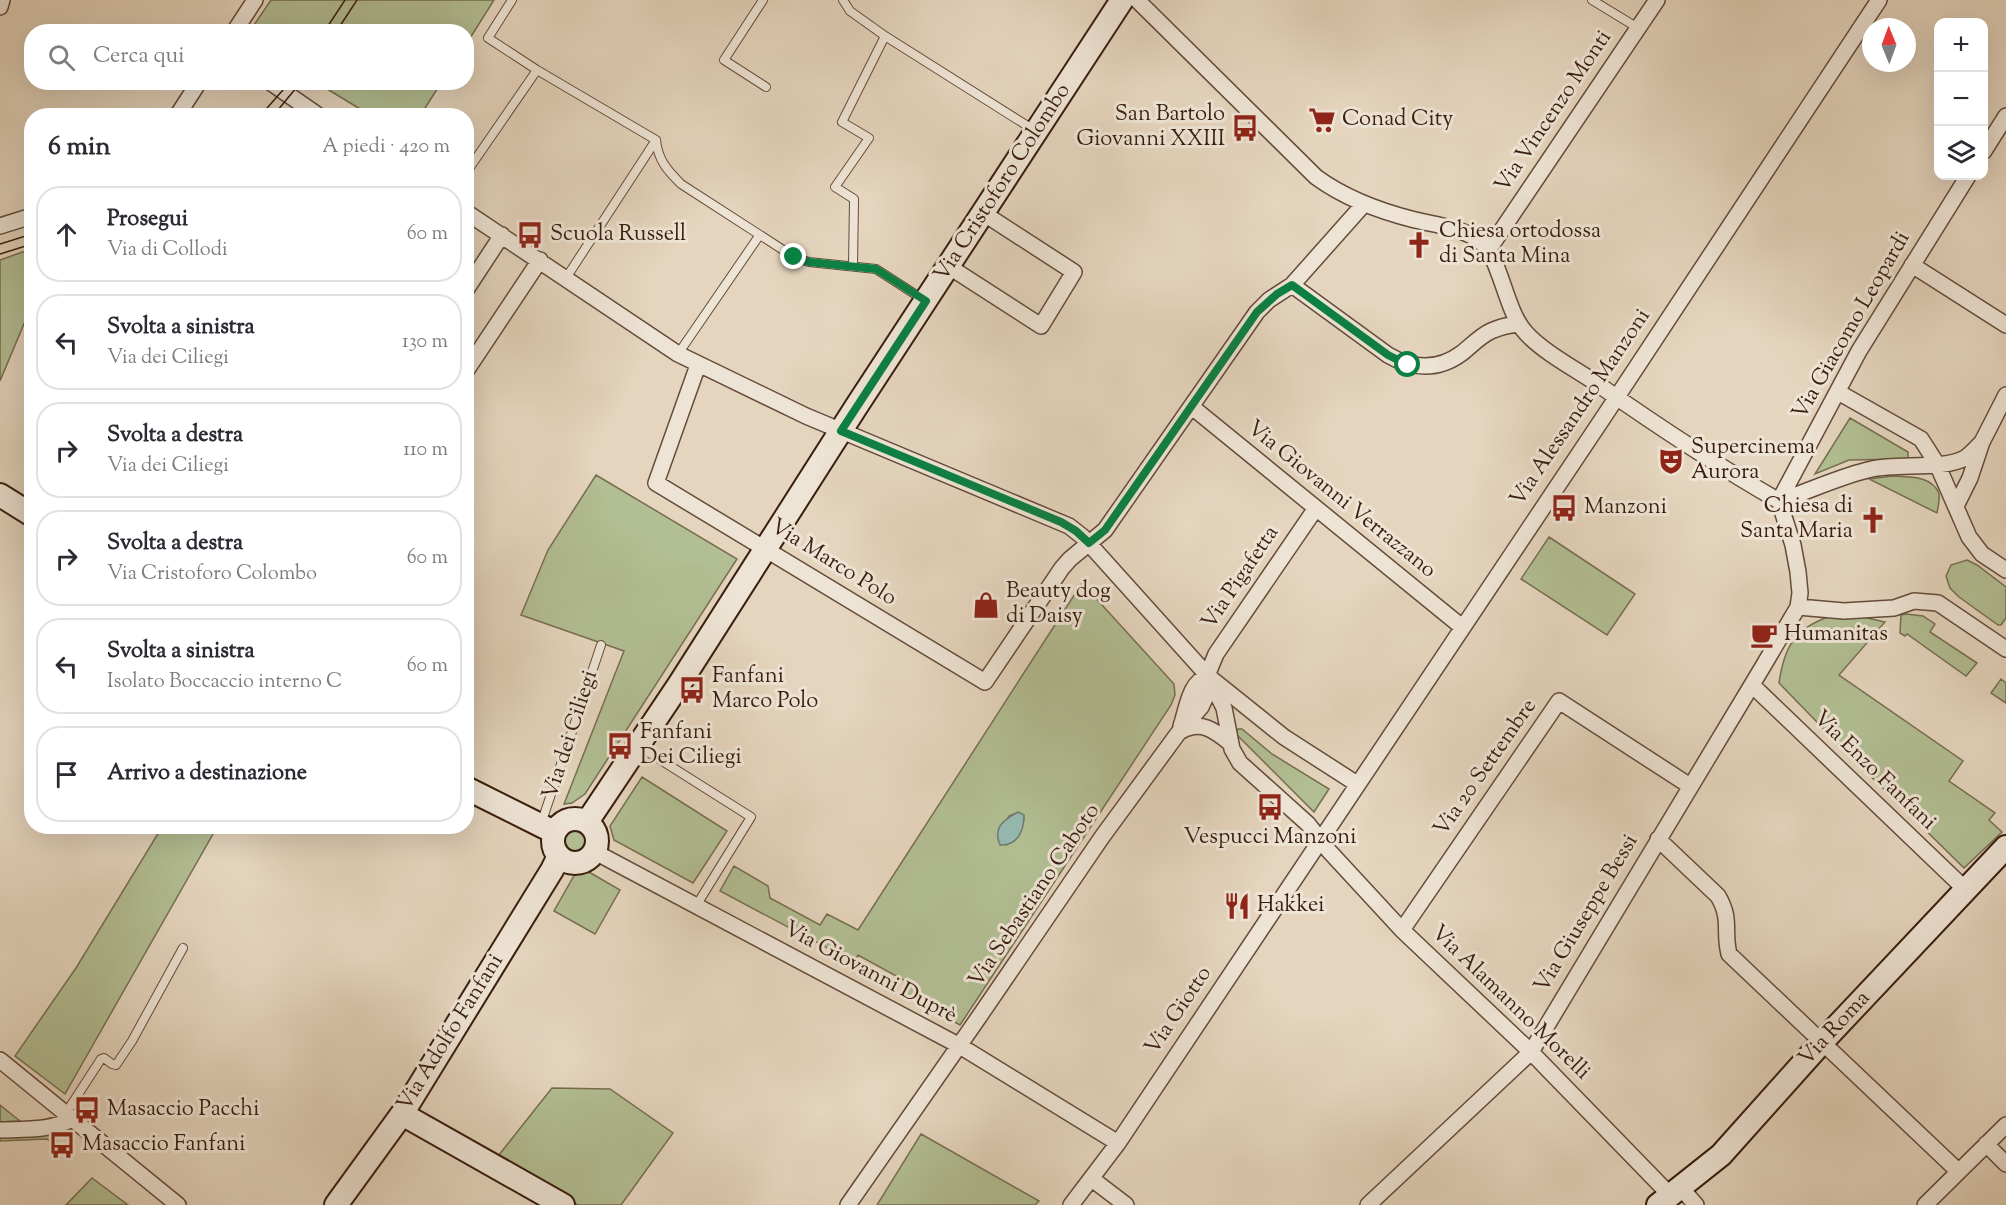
<!DOCTYPE html>
<html lang="it">
<head>
<meta charset="utf-8">
<style>
  :root { --surface:#fff; --page:#f7f7f7; --text:#2b2b33; --muted:#7c7c81; --line:#e1e1e2 }
  body { margin:0; font-family:"Sorts Mill Goudy",serif; background:var(--page); color:var(--text) }
  .controls { position:absolute; right:18px; top:18px; display:grid; overflow:hidden; border-radius:12px; box-shadow:0 6px 24px #0002 }
  .controls button { width:54px; height:54px; display:grid; place-items:center; padding:0; border:0; border-bottom:2px solid var(--line); background:var(--surface); color:var(--text); font:30px sans-serif }
  .compass { position:absolute; left:1862px; top:18px; width:54px; height:54px; border-radius:50%; background:var(--surface); box-shadow:0 6px 24px #0002; rotate:359deg }
  .stop { position:absolute; width:18px; height:18px; margin:-14px; border:4px solid #0b8043; border-radius:50%; background:#fff }
  .stop.end { background:#0b8043; border-color:#fff; box-shadow:0 2px 6px #0008 }
  .list { margin:0; padding:0; list-style:none }
  h2 { display:flex; justify-content:space-between; align-items:center; height:78px; margin:0; padding:0 24px; font-size:26px }
  h2 small { font-size:20px; font-weight:400; color:var(--muted) }
  .list li { display:grid; grid-template-columns:39px 1fr auto; gap:18px; align-items:center; box-sizing:border-box; height:96px; margin:0 12px 12px; padding:0 12px; border:2px solid var(--line); border-radius:24px }
  .list b { display:block; font-size:22px; white-space:nowrap }
  .list p { margin:0; font-size:20px; white-space:nowrap; color:var(--muted) }
  .list em { font-size:20px; font-style:normal; color:var(--muted) }
  .icon { flex:none; width:33px; height:33px; fill:none; stroke:currentColor; stroke-width:2; stroke-linecap:round; stroke-linejoin:round }
  .map { position:relative; flex:none; width:2006px; height:1205px; overflow:hidden }
  .search { position:absolute; background:var(--surface); box-shadow:0 6px 24px #0002; left:24px; top:24px; width:450px; height:66px; display:flex; align-items:center; gap:15px; box-sizing:border-box; padding:0 21px; border-radius:24px; color:var(--muted); font-size:22px }
  .panel { position:absolute; background:var(--surface); box-shadow:0 6px 24px #0002; left:24px; top:108px; width:450px; height:726px; border-radius:24px }
  .map>svg:first-child { display:block }
</style>
</head>
<body>
<div class="map">
<svg width="2006" height="1205" viewBox="0 0 2006 1205">
  <rect width="100%" height="100%" fill="#e5d5be"/>
  <filter id="stains"><feTurbulence type="fractalNoise" baseFrequency=".00333" numOctaves="4"/><feColorMatrix values="0 0 0 0 .2 0 0 0 0 .09 0 0 0 0 .02 0 0 0 .5 -.17"/></filter>
  <radialGradient id="worn" r=".72"><stop offset=".6" stop-color="#630" stop-opacity="0"/><stop offset="1" stop-color="#630" stop-opacity=".3"/></radialGradient>
  <path fill="#b2be93" stroke="#766e50" stroke-width="1.5" fill-rule="evenodd" d="M271,0H494L467,43L466,32L250,31Z
    M317,83H441L420,116L370,115Z
    M31,249V307L0,381V260Z
    M1850,418L1908,452V459L1849,460L1815,474Z
    M596,475L737,559L585,794L572,803L564,804L624,651L521,615L548,550Z
    M1892,476C1907,477 1933,475 1939,494C1940,499 1938,507 1937,513L1869,479Z
    M1549,537L1635,594L1607,635L1521,579Z
    M1967,560L1977,565L2006,587V618L2001,625H1998L1959,597L1950,588L1946,576L1951,565Z
    M1082,583L1174,684L1175,695L1171,705L960,1025L906,995L911,984L858,955L854,962L720,891L734,866L768,886L770,898L820,925L827,914L858,930ZM1016,813L1024,818C1020,835 1021,836 1006,845L998,837L1009,816Z
    M1906,614L1923,616L1935,624L1930,632L1977,663L1966,676L1907,634L1905,636L1900,633L1901,615Z
    M1828,617H1863L1885,622L1839,675L1963,761L1949,781L1995,813L1989,820L2002,832L1964,868L1848,754L1779,683C1784,648 1794,629 1828,617Z
    M2001,679L2006,683V703L1991,693Z
    M1238,729H1242L1272,754L1329,789L1314,812L1235,733Z
    M642,777L727,831L693,883L614,840L610,826Z
    M162,827H217L65,1094L15,1056L76,968Z
    M562 841a12 12 0 1 1 24 0a12 12 0 1 1-24 0Z
    M589,872L620,890L595,934L554,911L575,874Z
    M552,1088L610,1089L673,1133L621,1205H578L495,1160Z
    M0,1105L20,1121L0,1122Z
    M921,1134L1039,1201L1035,1205H877Z
    M49,1135L57,1141L55,1145L47,1139L0,1141V1136Z
    M92,1178L128,1205H66Z"/>
  <path fill="#96b9b0" stroke="#717b6f" stroke-width="1.5" d="M1018,812L1024,815C1024,830 1018,846 1000,845C992,826 1005,820 1018,812Z"/>
  <g fill="none" stroke-linecap="round" stroke-linejoin="round">
    <defs>
      <path id="lane" d="M512,0L488,38L537,70L656,140C658,160 667,170 681,184L794,257L809,262L876,269L924,300
        M763,0L724,60L766,87
        M843,0L850,11L885,36L1034,130
        M1592,0L1638,28
        M466,173L537,70
        M853,266L854,199L835,187L869,138L842,122L885,36
        M566,278L656,140
        M678,354L759,236
        M640,747L751,817L696,906
        M541,824L601,645
        M66,1113L101,1059L104,1058L112,1064L116,1065L132,1041L183,948"/>
      <path id="street" d="M1137,0L1316,177C1346,199 1379,211 1415,220C1436,225 1463,228 1480,241C1501,257 1505,311 1526,333C1542,351 1575,369 1596,383C1656,425 1716,465 1779,501
        M0,7L2,0
        M234,32L255,0
        M270,82L319,116
        M177,116L199,82
        M1984,151L2006,116
        M466,212L678,354L806,416L1069,526L1083,537L1208,676L1284,737L1357,784
        M0,226L32,216
        M1489,249L1657,0
        M1912,265L2006,325
        M948,266L1041,326L1074,272L983,213
        M1292,285L1388,355C1412,369 1438,371 1462,353C1471,346 1480,336 1491,331C1500,327 1509,325 1518,324
        M466,290L502,235
        M698,365L656,483L985,682L1062,568L1070,559L1105,530L1257,312L1269,300L1292,285L1364,204
        M466,371L540,260
        M1838,392L1921,439L1937,464L1969,537L1982,554L2006,570
        M1192,407L1462,627
        M1779,501L1859,351L1968,176
        M1779,501C1810,491 1840,476 1872,469C1898,463 1944,470 1965,458C1971,454 1977,447 1982,442
        M1956,506L1970,478L1982,442L2006,395
        M1798,607L1844,611L1894,608L1914,601L1938,603L2006,649
        M1212,684L1224,708L1232,749L1240,763L1308,824L1329,851L1402,930L1531,1052L1670,1195
        M1752,685L1965,889
        M1181,726C1187,709 1189,682 1208,676
        M1181,731C1201,720 1214,730 1230,743
        M1658,839L1718,896C1732,920 1723,930 1729,954L1958,1171
        M595,852L960,1046L1118,1143
        M1402,930L1559,701L1690,786
        M0,1060L178,1205
        M0,1130C25,1129 50,1131 72,1119
        M1986,1144L2006,1164
        M1092,1179L1126,1205
        M1681,1188L1696,1205
        M848,1205L979,1017L1102,837L1179,732L1201,707L1208,692L1209,671L1216,654L1316,508
        M1071,1205L1118,1143L1605,415L1879,0
        M1368,1205L1531,1052L1762,668L1798,607L1800,593L1798,572L1793,545L1779,501
        M1925,1205L2006,1125"/>
      <path id="secondary" d="M0,495L32,515
        M466,788L554,832
        M553 841a22 22 0 1 1 44 0a22 22 0 1 1-44 0Z
        M587,822L680,683L856,407L1122,0
        M402,1114L563,1205
        M336,1205L402,1114L552,870L559,856
        M1658,1205L1721,1155L1823,1041L2006,847"/>
    </defs>
    <use href="#lane" stroke="#644b3a" stroke-width="10"/>
    <use href="#street" stroke="#644b3a" stroke-width="18"/>
    <use href="#secondary" stroke="#391d0e" stroke-width="26"/>
    <use href="#lane" stroke="#eee4d5" stroke-width="8"/>
    <use href="#street" stroke="#eee4d5" stroke-width="15"/>
    <use href="#secondary" stroke="#eee4d5" stroke-width="22"/>
    <path stroke="#391d0e" stroke-width="1.5" d="M324,32L345,0
      M336,32L357,0
      M260,116L290,82
      M273,116L301,82
      M0,244L32,234
      M0,254L32,244"/>
  </g>
  <g fill="none" stroke-linecap="round" stroke-linejoin="round">
    <path stroke="#0b8043" stroke-width="8" d="M794,257L809,262L876,269L926,301L841,431L1061,522L1076,531L1089,543L1105,530L1257,312L1277,294L1292,285L1388,355L1408,365"/>
  </g>
  <defs>
    <symbol id="supermarket-bare" viewBox="-9 -9 18 18"><path d="M-6-5.5h2.5l.6 2H6L4.5 2H-2.5L-4.4-4H-6ZM-1.5 3.2a1.3 1.3 0 1 0 .1 0ZM3 3.2a1.3 1.3 0 1 0 .1 0Z" fill="#8f2418" stroke="#eee4d5" stroke-width="2.5" paint-order="stroke"/></symbol>
    <symbol id="bus-bare" viewBox="-9 -9 18 18"><path d="M-5-6H5V4H4V6H2V4H-2V6H-4V4H-5ZM-3.5-4V0h7V-4ZM-3.5 1.2v1.5H-2V1.2ZM2 1.2v1.5H3.5V1.2Z" fill="#8f2418" stroke="#eee4d5" stroke-width="2.5" paint-order="stroke"/></symbol>
    <symbol id="church-bare" viewBox="-9 -9 18 18"><path d="M-1.2-6h2.4v3.5h3.3v2.4h-3.3V6h-2.4V-.1h-3.3v-2.4h3.3Z" fill="#8f2418" stroke="#eee4d5" stroke-width="2.5" paint-order="stroke"/></symbol>
    <symbol id="theatre-bare" viewBox="-9 -9 18 18"><path d="M-5-5.5Q0-4 5-5.5V0Q5 5 0 6Q-5 5-5 0ZM-3.3-2.5H-1v1.5H-3.3ZM1-2.5H3.3v1.5H1ZM-2.8 1Q0 5.5 2.8 1Z" fill="#8f2418" stroke="#eee4d5" stroke-width="2.5" paint-order="stroke"/></symbol>
    <symbol id="shop-bare" viewBox="-9 -9 18 18"><path d="M-5-2.5h2.3a2.7 3.5 0 0 1 5.4 0H5L5.5 6h-11ZM-1.5-2.5h3a1.5 2.3 0 0 0-3 0Z" fill="#8f2418" stroke="#eee4d5" stroke-width="2.5" paint-order="stroke"/></symbol>
    <symbol id="cafe-bare" viewBox="-9 -9 18 18"><path d="M-5.5-4.5H6V0H3Q3 3.5 0 3.5H-2.5Q-5.5 3.5-5.5 0ZM3-3.2v2h1.7v-2ZM-6 4.5H4V6H-6Z" fill="#8f2418" stroke="#eee4d5" stroke-width="2.5" paint-order="stroke"/></symbol>
    <symbol id="restaurant-bare" viewBox="-9 -9 18 18"><path d="M-5-6h1v4h1v-4h1v4h1v-4h1v5L-1.5 .5V6h-2V.5L-5-1ZM5-6V6H3V1.5H1.5Q1.5-4 5-6Z" fill="#8f2418" stroke="#eee4d5" stroke-width="2.5" paint-order="stroke"/></symbol>
  </defs>
  <g fill-rule="evenodd">
    <use href="#supermarket-bare" x="1303" y="101" width="38" height="38"/>
    <use href="#bus-bare" x="1226" y="109" width="38" height="38"/>
    <use href="#bus-bare" x="511" y="216" width="38" height="38"/>
    <use href="#church-bare" x="1400" y="226" width="38" height="38"/>
    <use href="#theatre-bare" x="1652" y="442" width="38" height="38"/>
    <use href="#bus-bare" x="1545" y="489" width="38" height="38"/>
    <use href="#church-bare" x="1854" y="501" width="38" height="38"/>
    <use href="#shop-bare" x="967" y="586" width="38" height="38"/>
    <use href="#cafe-bare" x="1745" y="616" width="38" height="38"/>
    <use href="#bus-bare" x="673" y="671" width="38" height="38"/>
    <use href="#bus-bare" x="601" y="727" width="38" height="38"/>
    <use href="#bus-bare" x="1251" y="788" width="38" height="38"/>
    <use href="#restaurant-bare" x="1218" y="887" width="38" height="38"/>
    <use href="#bus-bare" x="68" y="1091" width="38" height="38"/>
    <use href="#bus-bare" x="43" y="1126" width="38" height="38"/>
  </g>
  <g text-anchor="middle" dominant-baseline="central" stroke-width="6" stroke-linejoin="round" paint-order="stroke">
    <g font-size="22" fill="#391d0e" stroke="#eee4d5">
      <text transform="translate(1554 112) rotate(-56)">Via Vincenzo Monti</text>
      <text transform="translate(1003 183) rotate(-57)">Via Cristoforo Colombo</text>
      <text transform="translate(1852 326) rotate(-60)">Via Giacomo Leopardi</text>
      <text transform="translate(1581 408) rotate(-56)">Via Alessandro Manzoni</text>
      <text transform="translate(1341 500) rotate(39)">Via Giovanni Verrazzano</text>
      <text transform="translate(833 563) rotate(32)">Via Marco Polo</text>
      <text transform="translate(1241 578) rotate(-56)">Via Pigafetta</text>
      <text transform="translate(571 735) rotate(-72)">Via dei Ciliegi</text>
      <text transform="translate(1486 768) rotate(-55)">Via 20 Settembre</text>
      <text transform="translate(1874 771) rotate(44)">Via Enzo Fanfani</text>
      <text transform="translate(1035 896) rotate(-56)">Via Sebastiano Caboto</text>
      <text transform="translate(1587 914) rotate(-59)">Via Giuseppe Bessi</text>
      <text transform="translate(870 973) rotate(28)">Via Giovanni Duprè</text>
      <text transform="translate(1510 1003) rotate(44)">Via Alamanno Morelli</text>
      <text transform="translate(1179 1011) rotate(-56)">Via Giotto</text>
      <text transform="translate(1835 1029) rotate(-47)">Via Roma</text>
      <text transform="translate(451 1033) rotate(-58)">Via Adolfo Fanfani</text>
    </g>
    <g font-size="22" fill="#391d0e" stroke="#eee4d5" text-anchor="start">
      <text x="1225" y="115" text-anchor="end">San Bartolo<tspan x="1225" dy="25">Giovanni XXIII</tspan></text>
      <text x="1342" y="120">Conad City</text>
      <text x="1439" y="232">Chiesa ortodossa<tspan x="1439" dy="25">di Santa Mina</tspan></text>
      <text x="550" y="235">Scuola Russell</text>
      <text x="1691" y="448">Supercinema<tspan x="1691" dy="25">Aurora</tspan></text>
      <text x="1853" y="507" text-anchor="end">Chiesa di<tspan x="1853" dy="25">Santa Maria</tspan></text>
      <text x="1584" y="508">Manzoni</text>
      <text x="1006" y="592">Beauty dog<tspan x="1006" dy="25">di Daisy</tspan></text>
      <text x="1784" y="635">Humanitas</text>
      <text x="712" y="677">Fanfani<tspan x="712" dy="25">Marco Polo</tspan></text>
      <text x="640" y="733">Fanfani<tspan x="640" dy="25">Dei Ciliegi</tspan></text>
      <text x="1270" y="838" text-anchor="middle">Vespucci Manzoni</text>
      <text x="1257" y="906">Hakkei</text>
      <text x="107" y="1110">Masaccio Pacchi</text>
      <text x="82" y="1145">Masaccio Fanfani</text>
    </g>
  </g>
  <rect width="100%" height="100%" filter="url(#stains)"/>
  <rect width="100%" height="100%" fill="url(#worn)"/>
</svg>
<div class="controls">
<button>+</button>
<button>−</button>
<button><svg class="icon" aria-label="layers" viewBox="0 0 24 24"><path d="M12 4l9 5-9 5-9-5zM3 14l9 5 9-5"/></svg></button>
</div>
<svg class="compass" viewBox="-18 -18 36 36"><path d="M0-13l5 13h-10z" fill="#e53935"/><path d="M0 13l5-13h-10z" fill="#7c7c81"/></svg>
<div class="stop" style="left:1408px;top:365px"></div>
<div class="stop end" style="left:794px;top:257px"></div>
<div class="search"><svg class="icon" aria-label="search" viewBox="0 0 24 24"><circle cx="10" cy="10" r="6"/><path d="M15 15l6 6"/></svg>Cerca qui</div>
<section class="panel">
<h2>6 min<small>A piedi · 420 m</small></h2>
<ul class="list">
<li><svg class="icon" aria-label="ahead" viewBox="0 0 24 24"><path d="M12 20V5M6 11l6-6 6 6"/></svg><div><b>Prosegui</b><p>Via di Collodi</p></div><em>60 m</em></li>
<li><svg class="icon" aria-label="left" viewBox="0 0 24 24"><path d="M17 20v-9H6M10 6l-5 5 5 5"/></svg><div><b>Svolta a sinistra</b><p>Via dei Ciliegi</p></div><em>130 m</em></li>
<li><svg class="icon" aria-label="right" viewBox="0 0 24 24"><path d="M7 20v-9h11M14 6l5 5-5 5"/></svg><div><b>Svolta a destra</b><p>Via dei Ciliegi</p></div><em>110 m</em></li>
<li><svg class="icon" aria-label="right" viewBox="0 0 24 24"><path d="M7 20v-9h11M14 6l5 5-5 5"/></svg><div><b>Svolta a destra</b><p>Via Cristoforo Colombo</p></div><em>60 m</em></li>
<li><svg class="icon" aria-label="left" viewBox="0 0 24 24"><path d="M17 20v-9H6M10 6l-5 5 5 5"/></svg><div><b>Svolta a sinistra</b><p>Isolato Boccaccio interno C</p></div><em>60 m</em></li>
<li><svg class="icon" aria-label="arrive" viewBox="0 0 24 24"><path d="M6 21V4h12l-3 4 3 4H6"/></svg><div><b>Arrivo a destinazione</b></div></li>
</ul>
</section>
</div>
</body>
</html>
